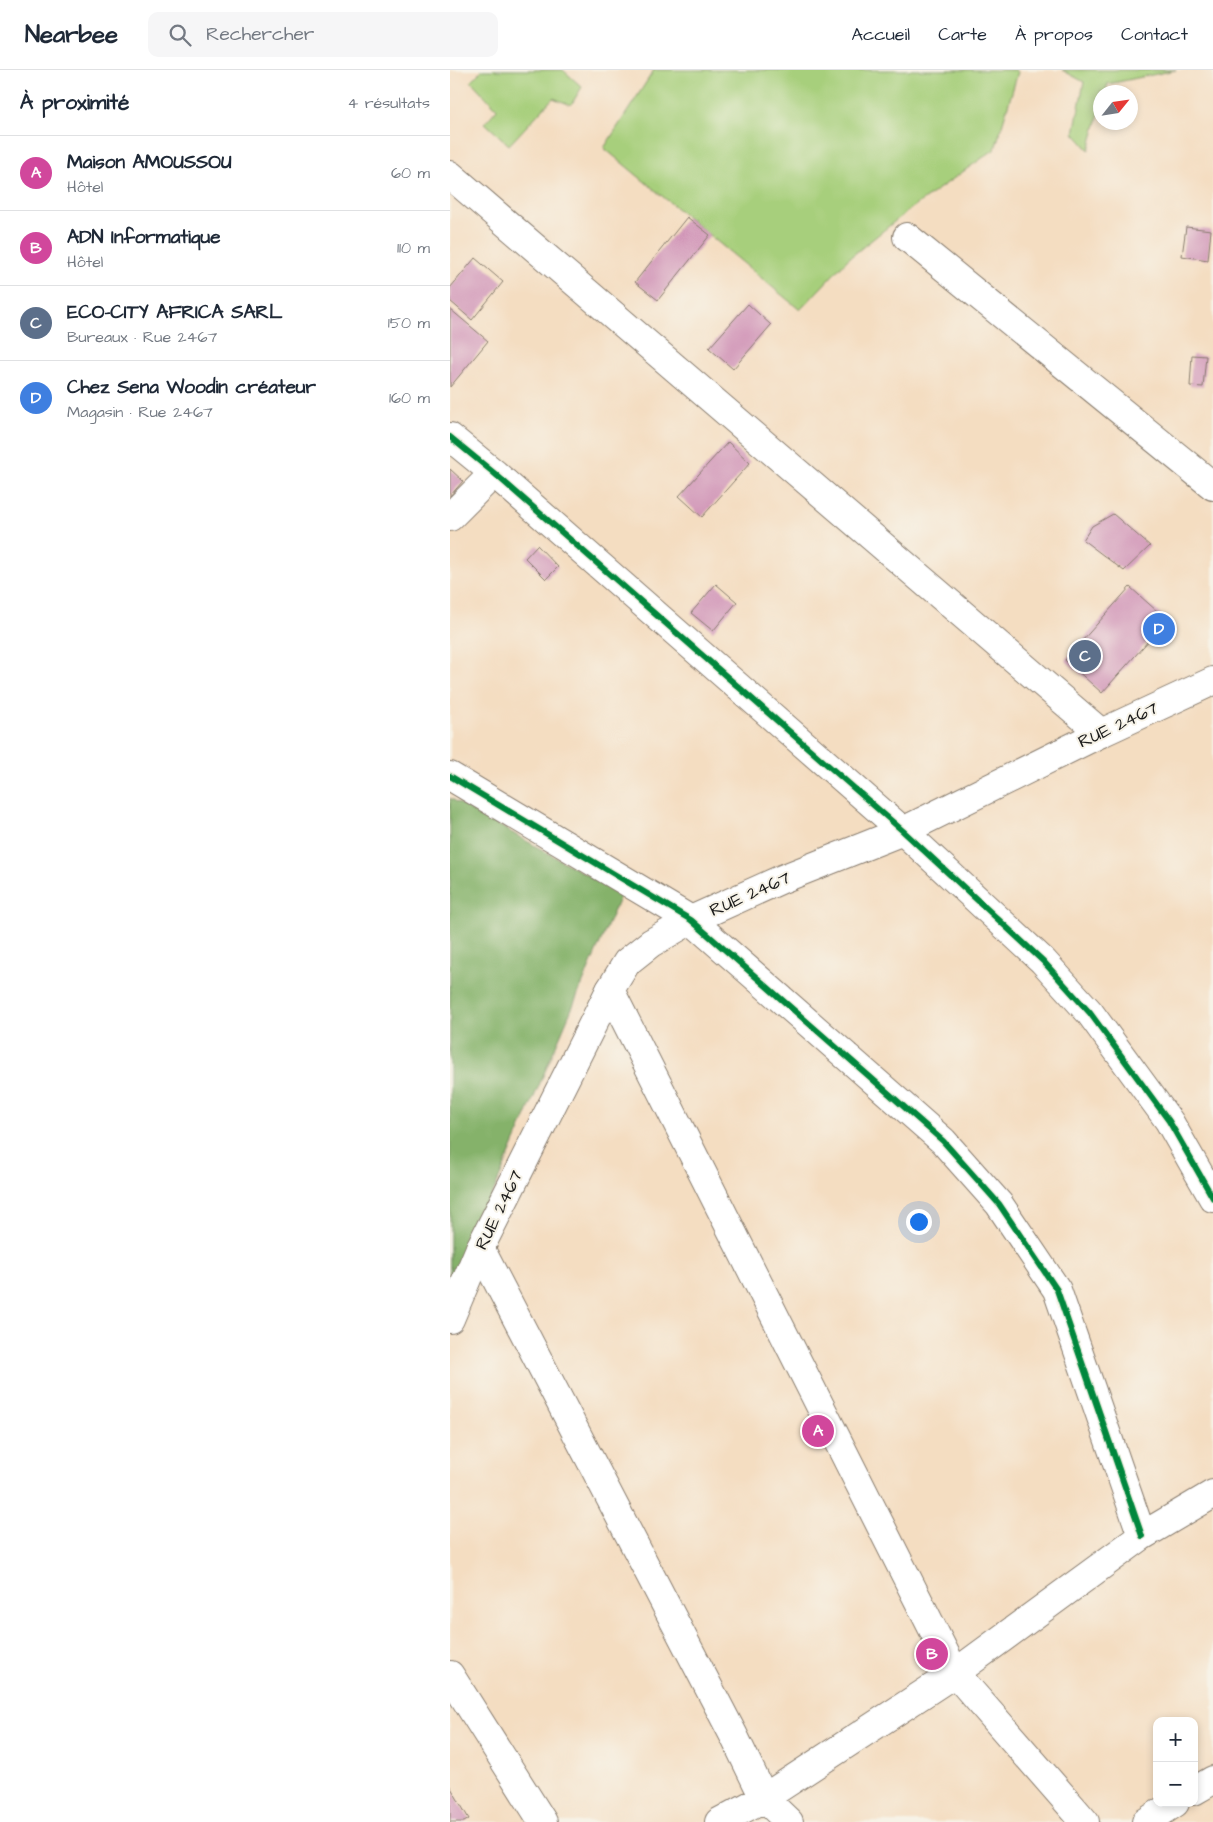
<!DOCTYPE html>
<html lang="fr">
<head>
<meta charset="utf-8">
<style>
  :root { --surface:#fff; --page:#f6f6f7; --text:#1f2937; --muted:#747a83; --line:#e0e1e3; --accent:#d1495b }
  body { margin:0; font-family:"Architects Daughter",sans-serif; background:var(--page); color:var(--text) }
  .controls { position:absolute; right:15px; bottom:15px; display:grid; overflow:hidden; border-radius:10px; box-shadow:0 2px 8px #0003 }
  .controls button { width:45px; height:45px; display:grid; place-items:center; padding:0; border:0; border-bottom:1px solid var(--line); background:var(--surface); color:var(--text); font:25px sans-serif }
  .compass { position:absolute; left:643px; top:15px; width:45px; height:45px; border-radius:50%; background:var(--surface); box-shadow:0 2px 8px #0003; rotate:60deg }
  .you { position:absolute; left:468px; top:1151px; width:18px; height:18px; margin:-12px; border:4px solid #fff; border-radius:50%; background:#1a73e8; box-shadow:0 0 0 8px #1a73e833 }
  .badge { display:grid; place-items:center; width:32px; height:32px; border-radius:50%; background:var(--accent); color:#fff; font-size:16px; font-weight:700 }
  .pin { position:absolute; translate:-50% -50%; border:2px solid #fff; box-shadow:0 1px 5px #0006 }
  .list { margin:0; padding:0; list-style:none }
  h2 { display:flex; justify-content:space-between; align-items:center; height:65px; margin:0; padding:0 20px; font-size:21px }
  h2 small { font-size:16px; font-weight:400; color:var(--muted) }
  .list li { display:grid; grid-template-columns:32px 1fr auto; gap:15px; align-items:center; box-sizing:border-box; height:75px; padding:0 20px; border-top:1px solid var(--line) }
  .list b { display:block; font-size:19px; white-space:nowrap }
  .list p { margin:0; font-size:16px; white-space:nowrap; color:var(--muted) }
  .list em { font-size:16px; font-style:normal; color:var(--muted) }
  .icon { flex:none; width:28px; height:28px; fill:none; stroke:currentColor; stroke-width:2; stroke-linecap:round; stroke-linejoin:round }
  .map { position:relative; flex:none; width:763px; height:1752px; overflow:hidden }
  header { display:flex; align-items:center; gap:30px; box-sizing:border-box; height:70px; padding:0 25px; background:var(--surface); border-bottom:1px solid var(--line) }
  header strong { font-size:24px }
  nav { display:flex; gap:28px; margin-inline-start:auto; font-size:18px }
  .search { width:350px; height:45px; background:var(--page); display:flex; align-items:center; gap:12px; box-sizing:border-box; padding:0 18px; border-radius:10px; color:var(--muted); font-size:19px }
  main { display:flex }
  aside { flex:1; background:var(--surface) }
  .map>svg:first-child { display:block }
</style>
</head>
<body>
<header>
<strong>Nearbee</strong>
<div class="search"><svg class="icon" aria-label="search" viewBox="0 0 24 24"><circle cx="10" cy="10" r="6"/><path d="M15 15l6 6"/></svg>Rechercher</div>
<nav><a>Accueil</a><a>Carte</a><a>À propos</a><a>Contact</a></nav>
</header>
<main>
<aside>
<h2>À proximité<small>4 résultats</small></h2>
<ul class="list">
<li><span class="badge" style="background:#d1479c">A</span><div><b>Maison AMOUSSOU</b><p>Hôtel</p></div><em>60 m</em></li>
<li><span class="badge" style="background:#d1479c">B</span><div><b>ADN Informatique</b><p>Hôtel</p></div><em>110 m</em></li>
<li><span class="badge" style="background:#5c6f8a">C</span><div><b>ECO-CITY AFRICA SARL</b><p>Bureaux · Rue 2467</p></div><em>150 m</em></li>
<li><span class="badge" style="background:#3f7fe0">D</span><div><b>Chez Sena Woodin créateur</b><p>Magasin · Rue 2467</p></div><em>160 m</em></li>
</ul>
</aside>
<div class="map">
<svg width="763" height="1752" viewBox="0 0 763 1752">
  <rect width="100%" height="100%" fill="#f7f3e8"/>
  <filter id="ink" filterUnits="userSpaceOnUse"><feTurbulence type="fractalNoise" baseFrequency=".02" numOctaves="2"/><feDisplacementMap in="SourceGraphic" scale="10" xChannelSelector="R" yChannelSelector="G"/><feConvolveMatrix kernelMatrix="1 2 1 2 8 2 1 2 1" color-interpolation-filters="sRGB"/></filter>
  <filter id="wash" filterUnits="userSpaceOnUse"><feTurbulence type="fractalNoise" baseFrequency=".0096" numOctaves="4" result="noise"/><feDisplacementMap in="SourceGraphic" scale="20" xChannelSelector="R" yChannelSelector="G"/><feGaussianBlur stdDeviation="1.12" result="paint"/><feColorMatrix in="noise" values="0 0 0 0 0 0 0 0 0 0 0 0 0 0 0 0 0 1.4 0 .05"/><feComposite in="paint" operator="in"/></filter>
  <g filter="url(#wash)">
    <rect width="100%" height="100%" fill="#f4ddc1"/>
    <path fill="#a7cf7b" stroke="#62764c" d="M32,0H113L132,17L121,35L103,28L59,75L35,53L47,39L21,11Z
      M204,0H566L568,2L545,79L459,140L398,189L350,240L154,78Z
      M612,0H726L658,14L655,22H650V40L639,80L624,63L634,12Z"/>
    <path fill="#85b26b" stroke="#506744" d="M0,728L171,824L0,1223Z"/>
    <g id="blocks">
      <path fill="#d196b8" d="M237,147L260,165L208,230L185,212Z
        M736,157L761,160L758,190L732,186Z
        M25,188L53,212L22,250L0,231V218Z
        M298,234L321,255L283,299L259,278Z
        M0,239L38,271L0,317Z
        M742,285L756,286L753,317L740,316Z
        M278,372L300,393L252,447L229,426Z
        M0,399L13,411L0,426Z
        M663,444L700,476L674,501L633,470L642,456Z
        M87,475L108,497L96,509L75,488Z
        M266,514L287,532L263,561L241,543Z
        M680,517L717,550L652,623L615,590Z
        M0,1716L19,1749L14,1752H0Z"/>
    </g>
  </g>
  <g filter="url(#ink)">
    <use href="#blocks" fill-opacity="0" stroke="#887c6e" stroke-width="1"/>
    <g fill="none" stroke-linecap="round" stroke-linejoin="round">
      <defs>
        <path id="minor" d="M0,105L651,663
          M457,167L763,416
          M0,367L44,403L453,761L593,891L640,943L719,1051L763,1128
          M0,447L44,403
          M0,706L241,850L493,1071L549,1134L607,1220L692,1466
          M160,920L505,1603L635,1752
          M30,1178L284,1666L314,1728L339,1752
          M0,1605L93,1752
          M744,1721L763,1710
          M269,1752L314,1728L505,1603L692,1466L763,1424
          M696,1752L725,1733"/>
        <path id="tertiary" d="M0,1249L30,1178L160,920L177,892L201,873L241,850L332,809L453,761L651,663L763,611"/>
      </defs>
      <use href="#minor" stroke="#887c6e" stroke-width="30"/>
      <use href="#tertiary" stroke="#887c6e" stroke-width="30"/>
      <use href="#minor" stroke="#fff" stroke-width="28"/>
      <use href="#tertiary" stroke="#fff" stroke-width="28"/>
      <defs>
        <path id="cycleway" d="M0,367L44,403L453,761L593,891L640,943L719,1051L763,1128
          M0,706L241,850L493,1071L549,1134L607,1220L692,1466"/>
      </defs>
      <use href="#cycleway" stroke="#f7f3e8" stroke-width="9"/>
      <use href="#cycleway" stroke="#00873e" stroke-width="6"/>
    </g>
  </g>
  <g text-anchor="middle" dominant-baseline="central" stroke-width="4" stroke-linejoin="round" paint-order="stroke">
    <g font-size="18" fill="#1c1c1c" stroke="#f7f3e8">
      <text transform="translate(668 655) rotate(-25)">RUE 2467</text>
      <text transform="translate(300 824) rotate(-24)">RUE 2467</text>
      <text transform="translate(49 1140) rotate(-64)">RUE 2467</text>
    </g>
  </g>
</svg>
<div class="controls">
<button>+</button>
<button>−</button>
</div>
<svg class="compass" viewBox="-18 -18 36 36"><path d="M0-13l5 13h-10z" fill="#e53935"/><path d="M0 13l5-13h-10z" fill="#747a83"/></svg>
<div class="you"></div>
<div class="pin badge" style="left:368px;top:1361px;background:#d1479c">A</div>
<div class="pin badge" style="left:482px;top:1584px;background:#d1479c">B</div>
<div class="pin badge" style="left:635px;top:586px;background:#5c6f8a">C</div>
<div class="pin badge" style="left:709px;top:559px;background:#3f7fe0">D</div>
</div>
</main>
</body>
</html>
